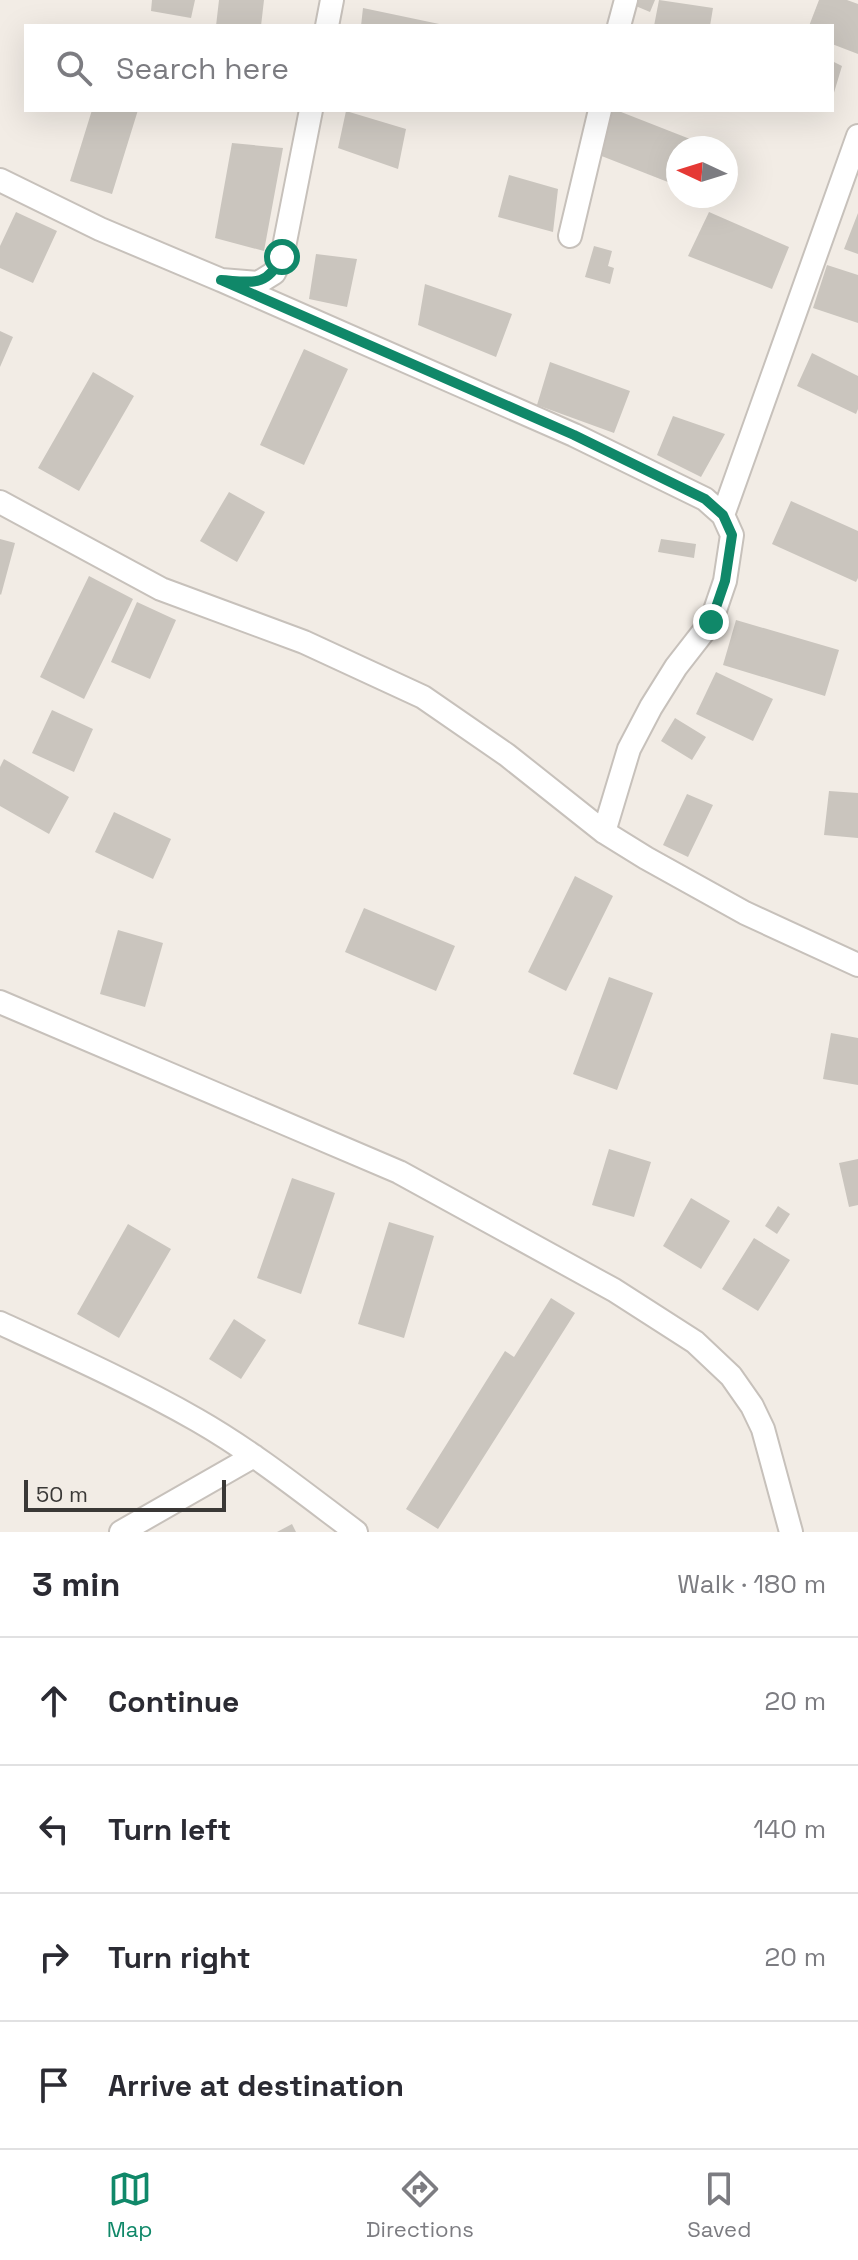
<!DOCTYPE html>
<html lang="en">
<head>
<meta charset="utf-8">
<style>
  :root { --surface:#fff; --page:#f7f7f7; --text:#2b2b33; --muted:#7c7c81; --line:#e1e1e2; --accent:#108869 }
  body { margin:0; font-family:"Space Grotesk",sans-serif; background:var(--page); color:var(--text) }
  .compass { position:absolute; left:666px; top:136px; width:72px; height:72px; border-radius:50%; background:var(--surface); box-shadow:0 8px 32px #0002; rotate:274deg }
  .scale { position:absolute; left:24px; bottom:20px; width:202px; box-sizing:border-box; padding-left:8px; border:4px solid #3a3836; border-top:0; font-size:22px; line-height:28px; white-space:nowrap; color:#3a3836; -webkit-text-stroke:6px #f2ece5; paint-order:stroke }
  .stop { position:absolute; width:24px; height:24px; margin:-18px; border:6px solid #108869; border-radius:50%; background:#fff }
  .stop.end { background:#108869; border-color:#fff; box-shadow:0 2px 8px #0008 }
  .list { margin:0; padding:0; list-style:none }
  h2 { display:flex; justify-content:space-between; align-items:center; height:104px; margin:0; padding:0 32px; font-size:34px }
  h2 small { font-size:26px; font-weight:400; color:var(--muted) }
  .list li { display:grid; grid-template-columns:52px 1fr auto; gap:24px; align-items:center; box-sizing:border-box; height:128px; padding:0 32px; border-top:2px solid var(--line) }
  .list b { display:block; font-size:30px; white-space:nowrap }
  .list em { font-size:26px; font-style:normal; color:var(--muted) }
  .icon { flex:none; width:44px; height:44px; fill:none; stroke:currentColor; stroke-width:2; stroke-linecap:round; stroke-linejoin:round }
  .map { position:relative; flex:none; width:858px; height:1532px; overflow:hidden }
  .search { position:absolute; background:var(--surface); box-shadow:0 8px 32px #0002; left:24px; right:24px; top:24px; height:88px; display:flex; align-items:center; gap:20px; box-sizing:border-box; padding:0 28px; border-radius:0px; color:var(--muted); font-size:30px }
  .sheet { height:616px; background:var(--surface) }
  nav { display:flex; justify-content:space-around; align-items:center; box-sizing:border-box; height:112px; border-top:2px solid var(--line); background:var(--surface); font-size:22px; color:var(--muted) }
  nav a { display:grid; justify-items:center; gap:4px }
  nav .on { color:var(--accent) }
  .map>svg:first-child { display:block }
</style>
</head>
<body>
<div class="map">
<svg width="858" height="1532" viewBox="0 0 858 1532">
  <rect width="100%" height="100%" fill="#f2ece5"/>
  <path fill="#cac5be" d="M152,0H195L191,18L151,11Z
    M219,0H264L261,26H216Z
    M632,0H655L650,12L631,4Z
    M659,0L713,8L710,26H654Z
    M819,0H847L858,4V54L832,44V26H809Z
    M363,8L444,25V26H361Z
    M832,61L842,66L833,96H832Z
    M92,110H138L112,194L70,181Z
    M613,110H616L713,148H678V186L599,155Z
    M346,111L406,129L398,169L338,148Z
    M232,143L283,148L264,251L215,238Z
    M509,175L558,189L553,232L498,217Z
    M16,212L57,231L33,283L0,268V246Z
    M709,212L789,247L772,289L688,256Z
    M858,213V254L844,249Z
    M594,246L612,251L608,266L614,268L610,284L585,277Z
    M316,254L357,259L347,307L309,299Z
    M827,265L858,275V323L813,308Z
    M425,284L512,314L496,357L418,325Z
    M0,331L13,337L0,367Z
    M304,349L348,369L304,465L260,445Z
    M812,353L858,376V409L856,414L797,386Z
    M550,362L630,391L614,433L537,405Z
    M93,372L134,396L79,491L38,468Z
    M673,416L725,434L701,477L657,455Z
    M229,492L265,512L237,562L200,541Z
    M791,501L858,531V578L856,582L772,544Z
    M0,539L15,543L1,595L0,594Z
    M661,539L696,544L694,558L658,552Z
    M89,576L133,599L84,699L40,677Z
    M137,602L176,620L150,679L111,662Z
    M736,620L839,650L825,696L723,665Z
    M716,672L773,699L753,741L696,714Z
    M52,710L93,729L74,772L32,753Z
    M675,718L706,737L692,760L661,741Z
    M4,759L69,797L49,834L0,806V767Z
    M829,791L858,793V838L824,835Z
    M687,794L713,805L688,857L663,845Z
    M114,812L171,839L153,879L95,852Z
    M575,876L613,896L566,991L528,972Z
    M364,908L455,946L436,991L345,952Z
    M118,930L163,943L145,1007L100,994Z
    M609,977L653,993L617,1090L573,1074Z
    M831,1033L858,1038V1085L823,1079Z
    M609,1149L651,1162L634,1217L592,1205Z
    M858,1159V1205L849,1207L839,1163Z
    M292,1178L335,1193L301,1294L257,1278Z
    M691,1198L730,1221L701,1269L663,1246Z
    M778,1206L790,1214L777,1234L765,1226Z
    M389,1222L434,1236L404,1338L358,1324Z
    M128,1224L171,1249L119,1338L77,1314Z
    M754,1238L790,1260L758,1311L722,1289Z
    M551,1298L575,1313L438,1529L406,1509L505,1351L514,1357Z
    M234,1319L266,1340L241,1379L209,1359Z
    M292,1524L296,1532H277Z"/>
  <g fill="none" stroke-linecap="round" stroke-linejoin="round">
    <defs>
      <path id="street" d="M327,26L332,0
        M619,26L626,0
        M0,180L100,229L221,280L258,283L274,273L282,257L311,110
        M570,236L600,110
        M221,280L574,435L705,499L723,515L732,535L725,581L711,622L676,667L651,707L629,749L604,832
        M0,502L161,589L304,642L423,697L507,755L604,832L646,858L745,913L858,965
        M723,515L858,136
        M0,1002L399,1172L614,1290L695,1342L731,1376L752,1406L763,1429L791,1532
        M0,1323C65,1353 134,1384 197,1420C253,1452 304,1493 356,1532
        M121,1532L254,1456"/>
    </defs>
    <use href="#street" stroke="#c7c1bb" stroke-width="26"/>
    <use href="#street" stroke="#fff" stroke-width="22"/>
  </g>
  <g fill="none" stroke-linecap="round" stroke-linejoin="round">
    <path stroke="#108869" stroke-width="10" d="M282,257C266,288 252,282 221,280L574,435L705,499L723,515L732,535L725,581L711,622"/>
  </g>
</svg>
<svg class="compass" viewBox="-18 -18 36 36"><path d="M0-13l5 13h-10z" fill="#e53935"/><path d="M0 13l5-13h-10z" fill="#7c7c81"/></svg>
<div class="scale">50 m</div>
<div class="stop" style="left:282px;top:257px"></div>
<div class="stop end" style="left:711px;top:622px"></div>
<div class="search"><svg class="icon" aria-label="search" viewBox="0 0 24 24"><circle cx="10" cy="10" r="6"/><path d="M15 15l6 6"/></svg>Search here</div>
</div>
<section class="sheet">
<h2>3 min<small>Walk · 180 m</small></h2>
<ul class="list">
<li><svg class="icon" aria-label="ahead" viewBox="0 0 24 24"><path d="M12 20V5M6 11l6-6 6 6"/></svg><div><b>Continue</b></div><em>20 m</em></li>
<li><svg class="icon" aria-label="left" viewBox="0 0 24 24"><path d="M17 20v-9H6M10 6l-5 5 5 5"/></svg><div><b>Turn left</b></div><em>140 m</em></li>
<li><svg class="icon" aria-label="right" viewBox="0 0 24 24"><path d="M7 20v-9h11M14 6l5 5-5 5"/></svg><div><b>Turn right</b></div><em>20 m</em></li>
<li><svg class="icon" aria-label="arrive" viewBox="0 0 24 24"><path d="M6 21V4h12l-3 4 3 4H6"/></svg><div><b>Arrive at destination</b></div></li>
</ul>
</section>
<nav>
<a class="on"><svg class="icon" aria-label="map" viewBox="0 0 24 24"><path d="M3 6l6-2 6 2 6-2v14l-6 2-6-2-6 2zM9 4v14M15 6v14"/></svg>Map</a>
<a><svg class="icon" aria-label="directions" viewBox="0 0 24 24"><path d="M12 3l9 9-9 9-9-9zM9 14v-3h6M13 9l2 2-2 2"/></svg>Directions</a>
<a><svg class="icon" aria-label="saved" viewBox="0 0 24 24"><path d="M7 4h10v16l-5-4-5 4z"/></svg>Saved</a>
</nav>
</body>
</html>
